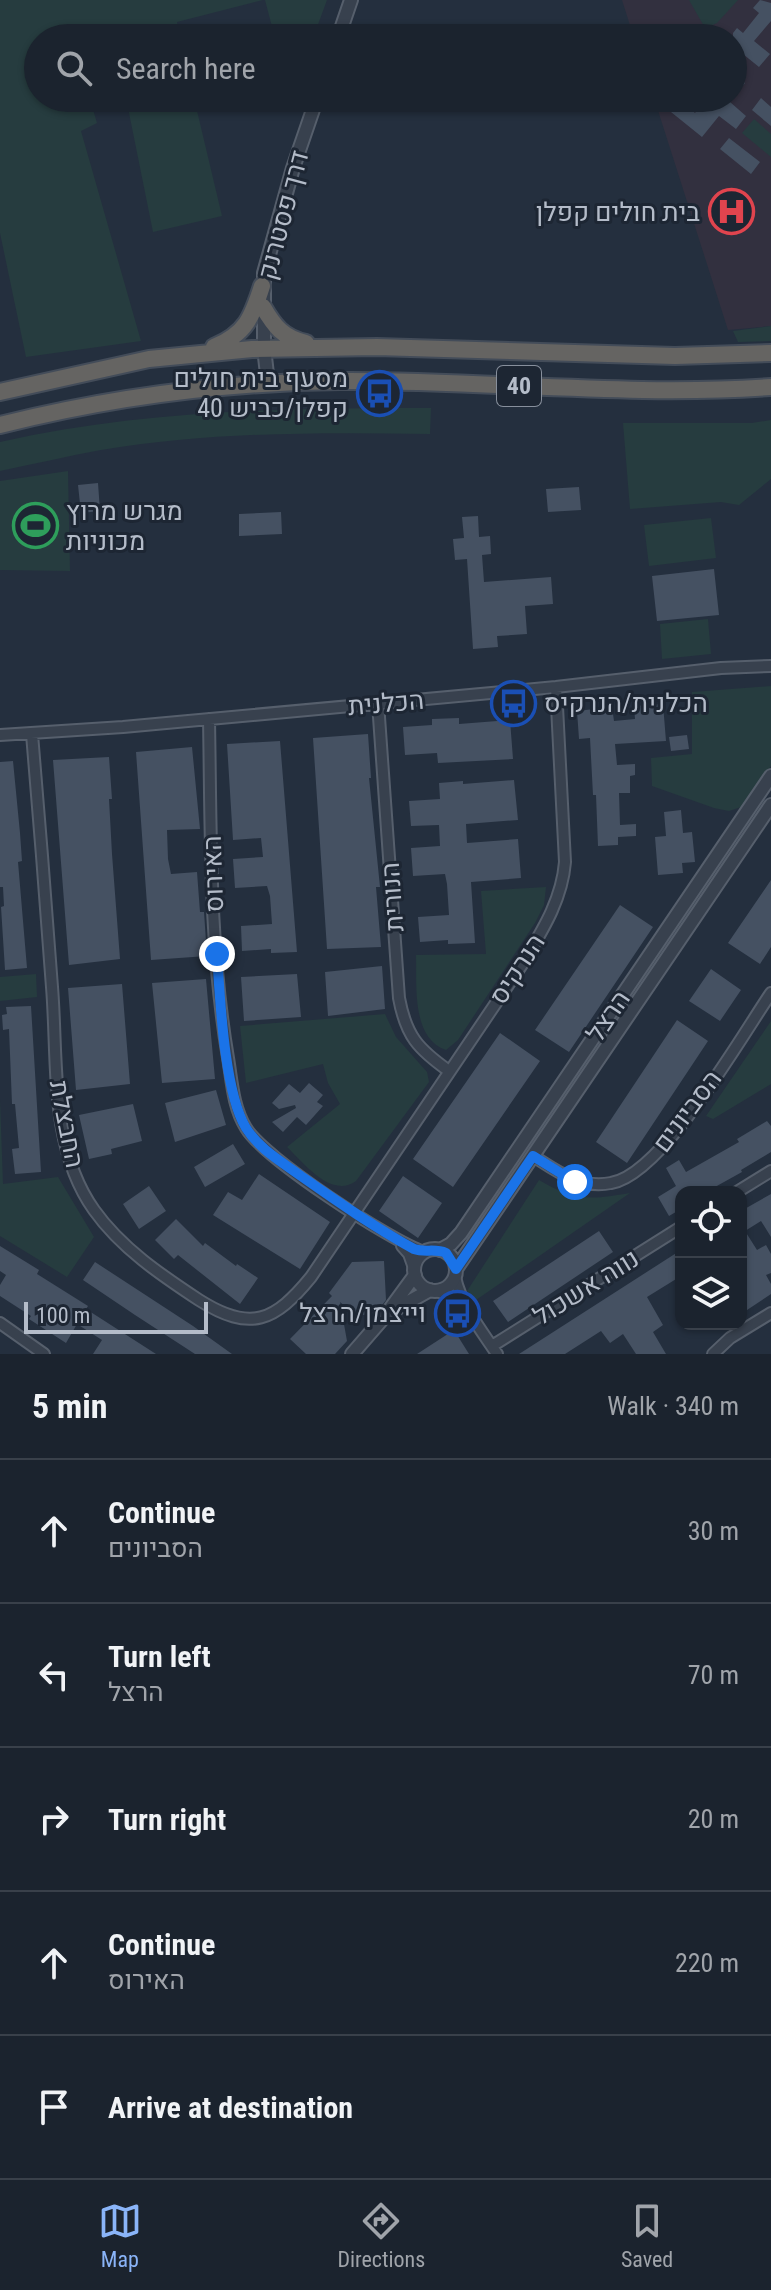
<!DOCTYPE html>
<html lang="en">
<head>
<meta charset="utf-8">
<style>
  :root { --surface:#1b232e; --page:#282f3a; --text:#f1f3f6; --muted:#a0a4aa; --line:#39404a; --accent:#8ab4f8 }
  body { margin:0; font-family:"Roboto Condensed",Heebo,sans-serif; background:var(--page); color:var(--text) }
  .controls { position:absolute; right:24px; bottom:24px; display:grid; overflow:hidden; border-radius:16px; box-shadow:0 2px 6px #0004 }
  .controls button { width:72px; height:72px; display:grid; place-items:center; padding:0; border:0; border-bottom:2px solid var(--line); background:var(--surface); color:var(--text); font:40px sans-serif }
  .scale { position:absolute; left:24px; bottom:20px; width:184px; box-sizing:border-box; padding-left:8px; border:4px solid #b4bcc9; border-top:0; font-size:22px; line-height:28px; white-space:nowrap; color:#b4bcc9; -webkit-text-stroke:6px #1d2633; paint-order:stroke }
  .stop { position:absolute; width:24px; height:24px; margin:-18px; border:6px solid #1a73e8; border-radius:50%; background:#fff }
  .stop.end { background:#1a73e8; border-color:#fff; box-shadow:0 2px 8px #0008 }
  .list { margin:0; padding:0; list-style:none }
  h2 { display:flex; justify-content:space-between; align-items:center; height:104px; margin:0; padding:0 32px; font-size:34px }
  h2 small { font-size:26px; font-weight:400; color:var(--muted) }
  .list li { display:grid; grid-template-columns:52px 1fr auto; gap:24px; align-items:center; box-sizing:border-box; height:144px; padding:0 32px; border-top:2px solid var(--line) }
  .list b { display:block; font-size:30px; white-space:nowrap }
  .list p { margin:0; font-size:26px; white-space:nowrap; color:var(--muted) }
  .list em { font-size:26px; font-style:normal; color:var(--muted) }
  .icon { flex:none; width:44px; height:44px; fill:none; stroke:currentColor; stroke-width:2; stroke-linecap:round; stroke-linejoin:round }
  .map { position:relative; flex:none; width:771px; height:1354px; overflow:hidden }
  .search { position:absolute; background:var(--surface); box-shadow:0 2px 6px #0004; left:24px; right:24px; top:24px; height:88px; display:flex; align-items:center; gap:20px; box-sizing:border-box; padding:0 28px; border-radius:44px; color:var(--muted); font-size:30px }
  .sheet { height:824px; background:var(--surface) }
  nav { display:flex; justify-content:space-around; align-items:center; box-sizing:border-box; height:112px; border-top:2px solid var(--line); background:var(--surface); font-size:22px; color:var(--muted) }
  nav a { display:grid; justify-items:center; gap:4px }
  nav .on { color:var(--accent) }
  .map>svg:first-child { display:block }
</style>
</head>
<body>
<div class="map">
<svg width="771" height="1354" viewBox="0 0 771 1354">
  <rect width="100%" height="100%" fill="#242f3e"/>
  <path fill="#32303f" d="M622,0H771V326L728,330L654,98H733V38H634Z"/>
  <path fill="#263c3f" d="M0,0H263L177,22L180,38H38V98H92L90,99L97,123L81,131L141,341L26,357L0,233Z
    M265,0H327L313,38H275Z
    M689,0H738L717,23L705,28Z
    M126,98H194L222,216L153,232Z
    M754,119L771,134V157L742,133Z
    M771,326V341L738,342L733,331Z
    M431,408L430,434C321,432 209,432 101,450C68,456 34,464 0,471V442C142,410 286,408 431,408Z
    M771,420V479L739,505L721,502L630,509L623,423H752Z
    M68,471L70,571L0,570V481Z
    M711,518L716,558L649,566L644,525Z
    M708,619L711,654L662,659L660,624Z
    M771,686V766L741,807L729,811L714,808L652,786L651,758L692,754V692Z
    M546,887L544,905L535,923L458,1040L446,1050C411,1038 417,985 416,955L486,954L481,891Z
    M36,974L37,997L0,1001V977Z
    M385,1014L396,1037L427,1072L429,1082L356,1181C331,1199 304,1163 287,1147L340,1104L328,1083L323,1064L246,1083L240,1026Z
    M771,1021V1084L713,1119L706,1116Z
    M0,1099L3,1184L58,1177L94,1237L67,1277L0,1236Z
    M539,1180C575,1201 590,1200 630,1193L476,1300L467,1291Z"/>
  <path fill="#455162" d="M760,0L771,3V21L754,41L770,54L759,67L733,46V33L737,28L743,33L759,13L753,8Z
    M733,74L745,83L730,102L746,116L736,129L719,116L702,137L671,112L680,100L695,113L707,98H733Z
    M761,98L771,107V126L752,110Z
    M729,138L760,162L751,174L720,149Z
    M98,483L100,511L81,513L78,485Z
    M579,487L581,510L548,512L546,489Z
    M281,512L282,534L239,536V514Z
    M478,516L479,537L490,536L491,554L482,555L484,582L551,577L553,604L525,606L527,634L497,636L498,647L473,649L467,559L455,560L453,539L464,538L462,517Z
    M714,569L719,615L657,621L652,576Z
    M663,704L666,741L615,744L617,765L635,764V775L630,776V793H619L620,825L636,824V836L618,837V845L598,846L596,795H593L590,738L579,739L577,711L612,707L614,721L635,719L634,706Z
    M459,718V724L510,720L513,759L438,763L437,753L405,755L403,727L432,725V719Z
    M368,734L371,778H369L380,887H376L381,947L327,949L313,738Z
    M687,735L689,749L671,751L669,737Z
    M280,741L297,952L271,953V949L242,951L241,926L272,924L270,896L267,886L235,888L233,859L263,857L261,838L233,840L227,744Z
    M192,747L200,829L167,830L168,859L171,874L197,872L200,912H204L207,956L151,960L136,752Z
    M109,757L112,799H109L112,854L120,959L69,965L53,760Z
    M13,761L20,833L22,861L18,862L27,968L5,970L1,907L4,906L3,887H0V762Z
    M514,780L518,820L466,824L467,843L518,839L521,878L471,882L475,943L448,944V940L420,942L418,917L449,915L447,884L445,874L413,876L411,848L440,846L439,825L411,826L409,801L440,799L439,783L463,781V784Z
    M681,810L683,833L692,832L695,862L682,863L683,873L658,875L655,837L666,836L664,812Z
    M771,880V947L760,964L728,943Z
    M620,905L653,927L569,1052L535,1030Z
    M382,966L385,1009L328,1016L325,972Z
    M711,969L741,990L720,1021L689,1001Z
    M297,974L301,1017L244,1021L241,977Z
    M206,979L215,1079L162,1083L152,983Z
    M122,984L130,1084L76,1090L68,988Z
    M31,1006L41,1172L15,1174L12,1149L19,1148L15,1104H12L9,1029L3,1030L2,1015L7,1014L6,1007Z
    M677,1020L708,1041L627,1163L596,1142Z
    M500,1033L540,1061L453,1187L413,1159Z
    M309,1083L323,1095L317,1102L323,1106L306,1125L297,1117L283,1132L272,1122L296,1108L295,1105L279,1109L272,1103L289,1084L300,1093Z
    M216,1090L226,1125L175,1142L165,1103Z
    M133,1104L142,1141L111,1149L112,1154L89,1159L79,1115Z
    M767,1121L771,1126V1152L741,1170L742,1172L706,1192H681V1209L669,1216L658,1197L676,1186L666,1168L679,1160L686,1172L739,1142L737,1139Z
    M233,1144L245,1164L205,1187L194,1167Z
    M259,1174L330,1222L300,1269L213,1215L228,1192L242,1200Z
    M403,1176L442,1203L418,1238L379,1211Z
    M149,1186L166,1211L139,1229L123,1204Z
    M771,1194V1237L761,1221L745,1231L757,1250L766,1245L771,1254V1273L766,1275L771,1284V1294L741,1314V1211Z
    M176,1219L203,1246L205,1243L236,1266L237,1264L258,1278L240,1304L178,1255L174,1259L155,1240Z
    M599,1231L613,1252L508,1322L493,1301Z
    M0,1246L39,1270L37,1274L88,1306L86,1309L156,1354H93L102,1340L77,1324L66,1343L29,1319L31,1316L0,1296V1285L6,1275L0,1271Z
    M681,1250V1276L647,1297L663,1325L653,1332L666,1354H636L623,1334L610,1343L601,1331L565,1354H519Z
    M384,1261L386,1300L376,1313L356,1316L340,1302L347,1341L335,1354H306L290,1339L332,1296L329,1293L352,1262Z
    M95,1262L193,1326L232,1354H195L135,1315L83,1280Z
    M454,1330L469,1354H417Z"/>
  <g fill="none" stroke-linecap="round" stroke-linejoin="round">
    <defs>
      <path id="minor" d="M378,703L399,998C406,1036 418,1049 449,1071
        M209,719C211,832 209,946 228,1058C232,1082 233,1107 246,1128C264,1158 389,1240 424,1252
        M32,734C39,818 46,903 52,987C58,1061 49,1147 94,1210C121,1248 161,1275 199,1300C251,1333 275,1321 311,1277L523,963C542,931 562,900 565,862L556,687
        M0,735L123,727L556,687L721,668L771,666
        M533,1156C558,1172 580,1189 611,1183C662,1175 741,1037 771,993
        M737,1192L771,1171
        M402,1246L409,1254L414,1268
        M455,1277C461,1305 481,1330 497,1354
        M437,1291L448,1295L462,1306
        M0,1323L44,1354
        M492,1346L681,1227
        M713,1354L730,1338L771,1313"/>
      <path id="tertiary" d="M338,38L351,0
        M268,383L264,348V273L293,168L317,98
        M414 1270a21 21 0 1 1 42 0a21 21 0 1 1-42 0Z
        M440,1250L451,1244L461,1233L771,776
        M456,1269L771,805
        M394,1310L430,1290
        M352,1354L385,1316L415,1275"/>
      <path id="trunk" d="M263,307C274,326 283,338 306,343
        M214,347C246,334 252,317 262,286
        M0,392L149,359L252,349L377,347L675,356L771,353
        M0,425C112,397 226,382 341,381C485,380 628,397 771,387"/>
    </defs>
    <use href="#minor" stroke="#565f6c" stroke-width="14"/>
    <use href="#tertiary" stroke="#565f6c" stroke-width="16"/>
    <use href="#trunk" stroke="#434c59" stroke-width="20"/>
    <use href="#minor" stroke="#38414e" stroke-width="10"/>
    <use href="#tertiary" stroke="#38414e" stroke-width="12"/>
    <use href="#trunk" stroke="#656462" stroke-width="16"/>
  </g>
  <g fill="none" stroke-linecap="round" stroke-linejoin="round">
    <path stroke="#1a73e8" stroke-width="10" d="M217,954C220,998 224,1092 246,1128C259,1149 282,1162 301,1176C338,1202 374,1227 414,1249C425,1253 435,1248 446,1253L456,1269L533,1156L575,1182"/>
  </g>
  <defs>
    <symbol id="hospital-ring" viewBox="-11 -11 22 22"><circle r="9.5" fill="#1d2633" stroke="#e0444e" stroke-width="1.5"/><path d="M-5-5h3v3.5h4V-5h3V5h-3V1.5h-4V5h-3Z" fill="#e0444e"/></symbol>
    <symbol id="bus-ring" viewBox="-11 -11 22 22"><circle r="9.5" fill="#1d2633" stroke="#1a4fb4" stroke-width="1.5"/><path d="M-5-6H5V4H4V6H2V4H-2V6H-4V4H-5ZM-3.5-4V0h7V-4ZM-3.5 1.2v1.5H-2V1.2ZM2 1.2v1.5H3.5V1.2Z" fill="#1a4fb4"/></symbol>
    <symbol id="stadium-ring" viewBox="-11 -11 22 22"><circle r="9.5" fill="#1d2633" stroke="#2e9e5b" stroke-width="1.5"/><path d="M0-5a6.5 5 0 1 0 0 10a6.5 5 0 1 0 0-10ZM-3.5-1.8h7v3.6h-7Z" fill="#2e9e5b"/></symbol>
  </defs>
  <g fill-rule="evenodd">
    <use href="#hospital-ring" x="706" y="186" width="51" height="51"/>
    <use href="#bus-ring" x="354" y="368" width="51" height="51"/>
    <use href="#stadium-ring" x="10" y="500" width="51" height="51"/>
    <use href="#bus-ring" x="488" y="678" width="51" height="51"/>
    <use href="#bus-ring" x="432" y="1288" width="51" height="51"/>
  </g>
  <g text-anchor="middle" dominant-baseline="central" stroke-width="6" stroke-linejoin="round" paint-order="stroke">
    <rect fill="#1d2633" stroke="#878f9c" stroke-width="2" x="497" y="366" width="44" height="40" rx="6"/>
    <g font-size="24" font-weight="bold" fill="#b4bcc9">
      <text x="519" y="386">40</text>
    </g>
    <g font-size="26" fill="#b4bcc9" stroke="#1d2633" text-anchor="end">
      <text x="700" y="212">בית חולים קפלן</text>
      <text x="348" y="378">מסעף בית חולים<tspan x="348" dy="30">קפלן/כביש 40</tspan></text>
      <text x="66" y="511" text-anchor="start">מגרש מרוץ<tspan x="66" dy="30">מכוניות</tspan></text>
      <text x="544" y="703" text-anchor="start">הכלנית/הנרקיס</text>
      <text x="426" y="1313">וייצמן/הרצל</text>
    </g>
    <g font-size="26" fill="#b4bcc9" stroke="#1d2633">
      <text transform="translate(283 215) rotate(-75)">דרך פסטרנק</text>
      <text transform="translate(386 703) rotate(-5)">הכלנית</text>
      <text transform="translate(213 874) rotate(-92)">האירוס</text>
      <text transform="translate(392 897) rotate(-94)">הנורית</text>
      <text transform="translate(517 969) rotate(-57)">הנרקיס</text>
      <text transform="translate(608 1016) rotate(-56)">הרצל</text>
      <text transform="translate(687 1111) rotate(-53)">הסביונים</text>
      <text transform="translate(67 1124) rotate(79)">החבצלת</text>
      <text transform="translate(586 1287) rotate(-32)">נווה אשכול</text>
    </g>
  </g>
</svg>
<div class="controls">
<button><svg class="icon" aria-label="locate" viewBox="0 0 24 24"><circle cx="12" cy="12" r="6"/><path d="M12 2v4M12 18v4M2 12h4M18 12h4"/></svg></button>
<button><svg class="icon" aria-label="layers" viewBox="0 0 24 24"><path d="M12 4l9 5-9 5-9-5zM3 14l9 5 9-5"/></svg></button>
</div>
<div class="scale">100 m</div>
<div class="stop" style="left:575px;top:1182px"></div>
<div class="stop end" style="left:217px;top:954px"></div>
<div class="search"><svg class="icon" aria-label="search" viewBox="0 0 24 24"><circle cx="10" cy="10" r="6"/><path d="M15 15l6 6"/></svg>Search here</div>
</div>
<section class="sheet">
<h2>5 min<small>Walk · 340 m</small></h2>
<ul class="list">
<li><svg class="icon" aria-label="ahead" viewBox="0 0 24 24"><path d="M12 20V5M6 11l6-6 6 6"/></svg><div><b>Continue</b><p>הסביונים</p></div><em>30 m</em></li>
<li><svg class="icon" aria-label="left" viewBox="0 0 24 24"><path d="M17 20v-9H6M10 6l-5 5 5 5"/></svg><div><b>Turn left</b><p>הרצל</p></div><em>70 m</em></li>
<li><svg class="icon" aria-label="right" viewBox="0 0 24 24"><path d="M7 20v-9h11M14 6l5 5-5 5"/></svg><div><b>Turn right</b></div><em>20 m</em></li>
<li><svg class="icon" aria-label="ahead" viewBox="0 0 24 24"><path d="M12 20V5M6 11l6-6 6 6"/></svg><div><b>Continue</b><p>האירוס</p></div><em>220 m</em></li>
<li><svg class="icon" aria-label="arrive" viewBox="0 0 24 24"><path d="M6 21V4h12l-3 4 3 4H6"/></svg><div><b>Arrive at destination</b></div></li>
</ul>
</section>
<nav>
<a class="on"><svg class="icon" aria-label="map" viewBox="0 0 24 24"><path d="M3 6l6-2 6 2 6-2v14l-6 2-6-2-6 2zM9 4v14M15 6v14"/></svg>Map</a>
<a><svg class="icon" aria-label="directions" viewBox="0 0 24 24"><path d="M12 3l9 9-9 9-9-9zM9 14v-3h6M13 9l2 2-2 2"/></svg>Directions</a>
<a><svg class="icon" aria-label="saved" viewBox="0 0 24 24"><path d="M7 4h10v16l-5-4-5 4z"/></svg>Saved</a>
</nav>
</body>
</html>
